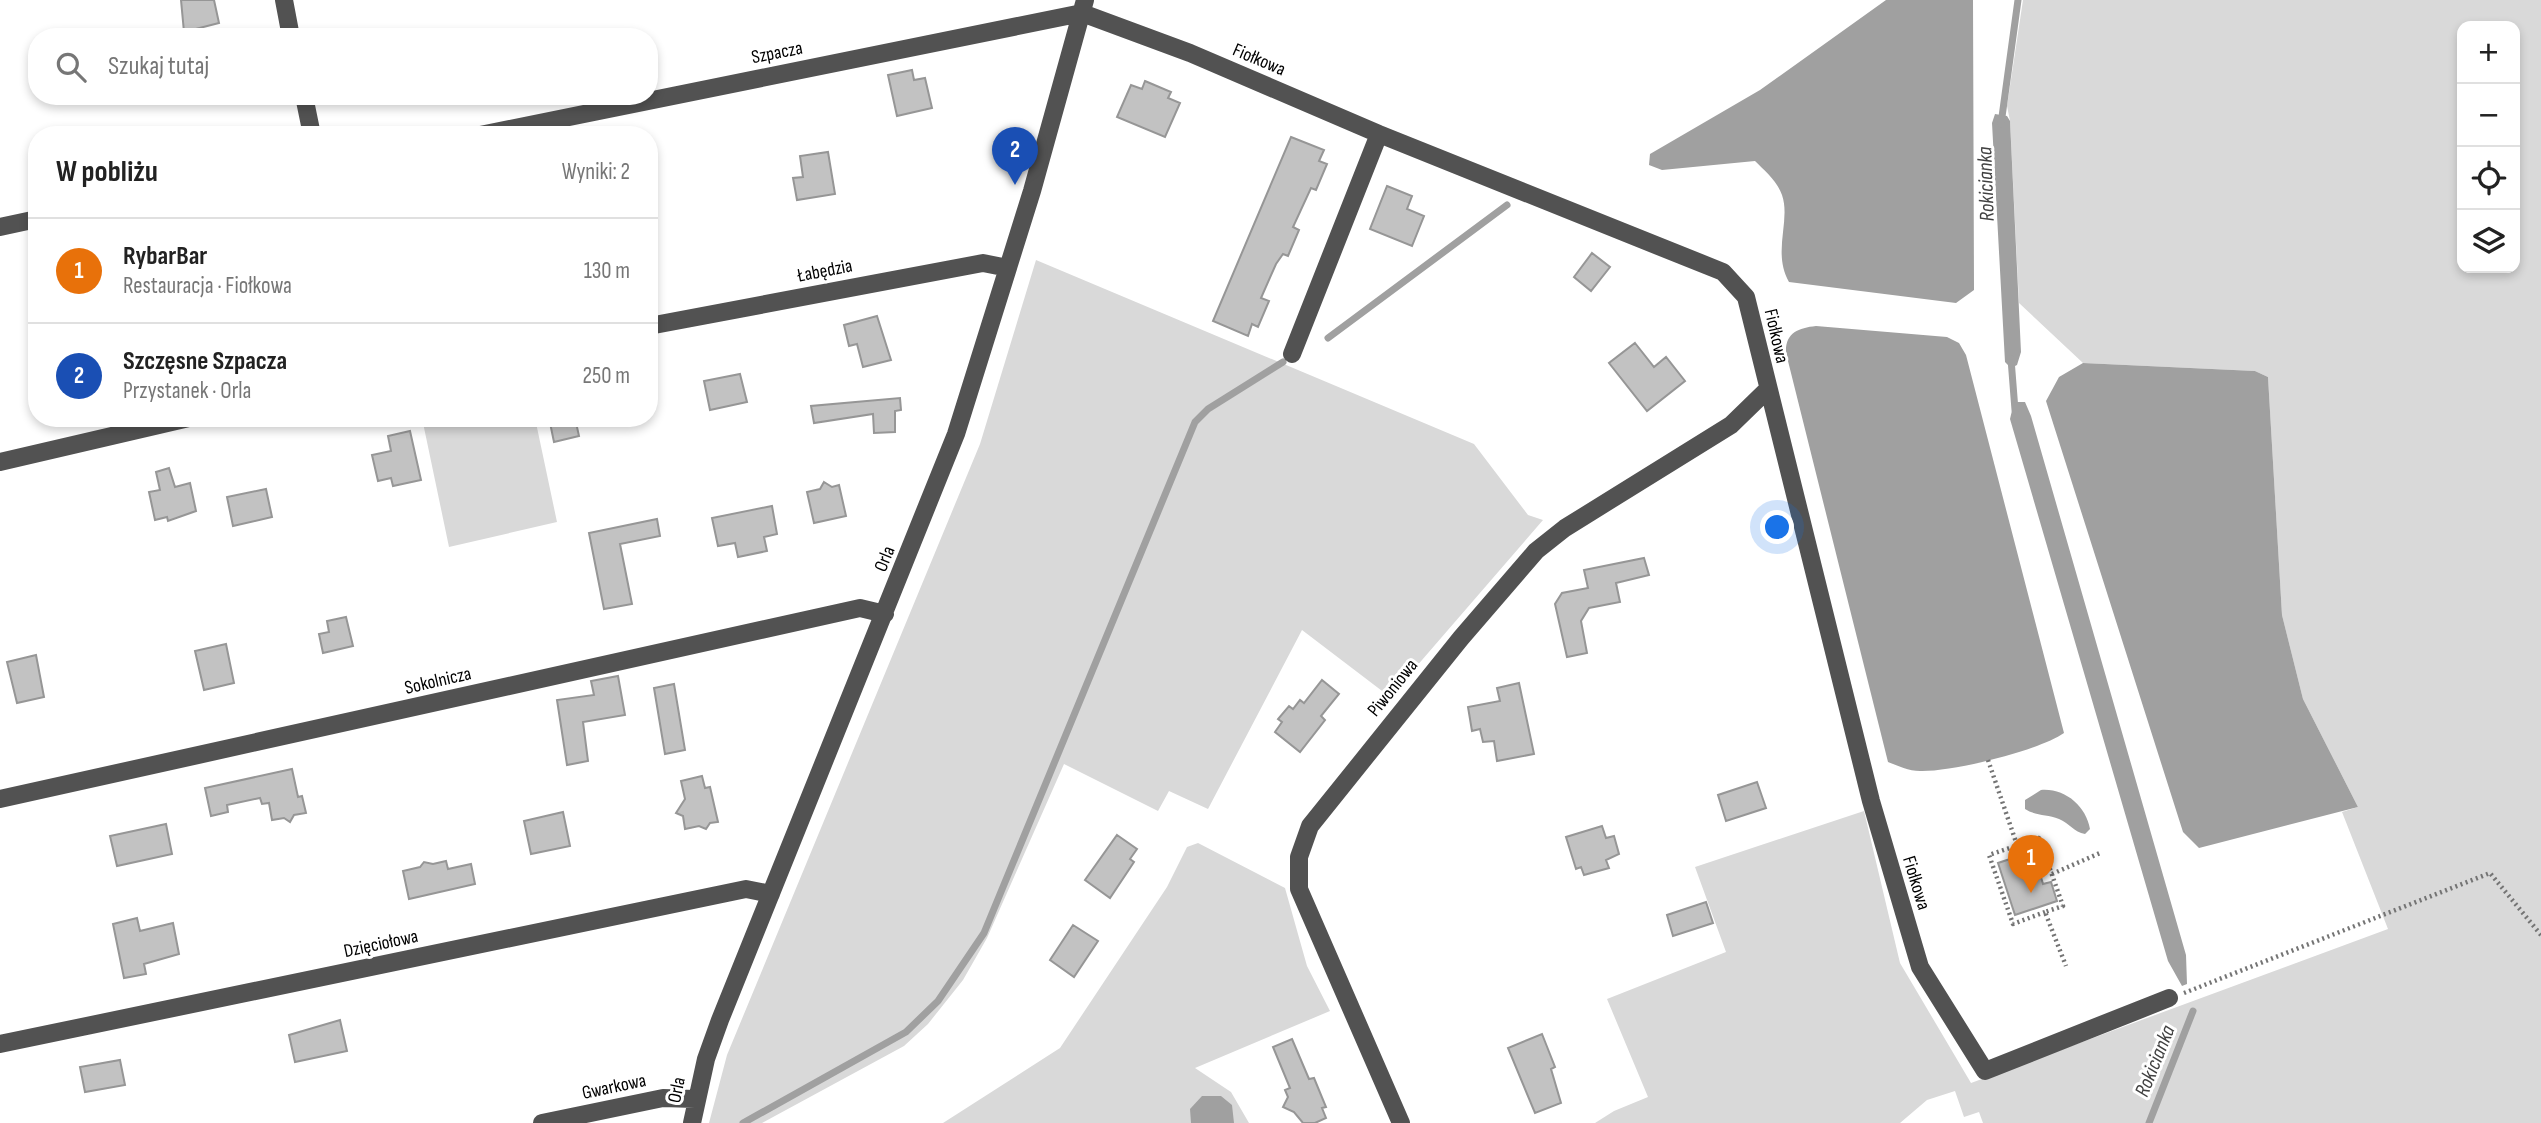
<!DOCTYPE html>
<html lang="pl">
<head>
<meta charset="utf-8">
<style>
  :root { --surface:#fff; --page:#f6f6f6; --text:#222; --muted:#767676; --line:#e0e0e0; --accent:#000 }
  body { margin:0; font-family:"Sofia Sans Condensed",sans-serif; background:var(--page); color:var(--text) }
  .controls { position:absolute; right:21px; top:21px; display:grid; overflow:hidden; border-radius:14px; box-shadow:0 4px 10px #0003 }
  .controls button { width:63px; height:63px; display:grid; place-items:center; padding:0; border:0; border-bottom:2px solid var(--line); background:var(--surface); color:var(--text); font:35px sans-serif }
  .you { position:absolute; left:1778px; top:528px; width:24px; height:24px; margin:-18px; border:5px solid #fff; border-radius:50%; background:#1a73e8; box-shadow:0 0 0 10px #1a73e833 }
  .badge { display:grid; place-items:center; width:46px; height:46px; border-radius:50%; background:var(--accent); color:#fff; font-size:23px; font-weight:700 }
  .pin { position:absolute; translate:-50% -58px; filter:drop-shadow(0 2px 4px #0008) }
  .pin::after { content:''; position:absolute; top:37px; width:24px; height:21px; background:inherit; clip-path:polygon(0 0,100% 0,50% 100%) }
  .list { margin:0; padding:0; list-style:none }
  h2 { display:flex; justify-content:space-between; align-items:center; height:91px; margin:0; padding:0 28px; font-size:30px }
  h2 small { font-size:23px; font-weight:400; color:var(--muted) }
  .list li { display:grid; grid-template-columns:46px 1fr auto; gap:21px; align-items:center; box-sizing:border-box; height:105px; padding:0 28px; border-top:2px solid var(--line) }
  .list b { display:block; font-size:26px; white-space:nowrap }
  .list p { margin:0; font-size:23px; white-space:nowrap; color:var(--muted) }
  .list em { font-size:23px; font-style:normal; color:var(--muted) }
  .icon { flex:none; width:38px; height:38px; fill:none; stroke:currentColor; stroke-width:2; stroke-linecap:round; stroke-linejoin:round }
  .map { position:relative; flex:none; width:2541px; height:1123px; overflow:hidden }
  .search { position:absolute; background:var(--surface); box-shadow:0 4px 10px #0003; left:28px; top:28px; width:630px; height:77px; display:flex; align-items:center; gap:18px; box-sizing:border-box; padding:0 24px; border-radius:28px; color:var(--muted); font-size:26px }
  .panel { position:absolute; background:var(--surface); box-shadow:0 4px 10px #0003; left:28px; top:126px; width:630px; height:301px; border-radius:28px }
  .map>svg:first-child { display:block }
</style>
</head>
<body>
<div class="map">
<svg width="2541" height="1123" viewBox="0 0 2541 1123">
  <rect width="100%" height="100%" fill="#fff"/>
  <path fill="#d9d9d9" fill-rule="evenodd" d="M2023,0H2541V1123H1983L1979,1112L1964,1117L1955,1091L1927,1100L1900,1123H1595L1614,1111L1648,1097L1607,999L1726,952L1695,867L1864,811L1900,963L1971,1083L2388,929L2342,812L2358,807L2303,699L2282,615L2268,377L2255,371L2083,363L2019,303L2010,121L2007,106ZM2462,26H2515V268H2462Z
    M1036,260L1474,444L1528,515L1543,520L1390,697L1302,630L1208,809L1169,791L1158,811L1064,764L987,938L963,980L928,1024L904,1046L762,1123H709L727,1055L980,444Z
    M422,418H535L557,522L449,547Z
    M1198,843L1285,888L1307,966L1330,1011L1195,1068L1231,1092L1249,1123H943L1060,1048L1167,887L1187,847Z"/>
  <path fill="#a0a0a0" d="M1886,0H1973L1974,290L1956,303L1789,282C1772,252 1791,221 1782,195C1777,181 1765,171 1755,161L1662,170L1649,165L1650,154L1760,90Z
    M1995,114L2007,116L2010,121L2021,352L2017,365L2011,368L2005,362L1992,123Z
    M1816,326L1947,337L1959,343L1966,355L2064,733C2038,751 1952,772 1920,771C1909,771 1898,766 1888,762L1786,353C1785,333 1798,328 1816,326Z
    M2083,363L2255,371L2268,377L2282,615L2303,699L2358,807L2199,848L2183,832L2046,401L2059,377Z
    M2014,402H2025L2031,416L2186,955L2187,984L2182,986L2168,961L2010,419Z
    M2041,790C2065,788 2086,806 2090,829L2085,834C2074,832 2069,823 2059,819C2047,814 2036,816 2025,809V800Z
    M1202,1096H1221L1232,1105L1234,1123H1191L1190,1109Z"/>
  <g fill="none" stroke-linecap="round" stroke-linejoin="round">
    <path stroke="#a0a0a0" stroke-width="7" d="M2001,124L2018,0
      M1328,338L1507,205
      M2011,359L2015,410
      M743,1123L906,1032L938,1001L984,933L1195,422L1208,409L1283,362
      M2149,1123L2193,1011"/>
  </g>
  <path fill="#c2c2c2" stroke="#969696" stroke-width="2" d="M181,0H214L219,23L184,32Z
    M912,70L914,80L925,78L932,108L897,116L888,75Z
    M1145,81L1171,92L1168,98L1180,103L1165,137L1117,117L1131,85L1142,89Z
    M1291,137L1324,150L1319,161L1327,164L1316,190L1311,188L1293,227L1299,230L1288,256L1283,254L1276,264L1261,298L1269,301L1258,327L1252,324L1248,336L1213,321Z
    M828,152L835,194L797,200L793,178L803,177L800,156Z
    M1387,186L1412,196L1407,209L1424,216L1412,246L1370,229Z
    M1592,253L1610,267L1591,291L1574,277Z
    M877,316L891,360L863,367L857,344L849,346L844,325Z
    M1635,343L1654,367L1666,357L1685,381L1647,411L1609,363Z
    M740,374L747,402L710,410L704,381Z
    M900,398L901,410L895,411V432L874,433L873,414L814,423L811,406Z
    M549,418H575L579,436L554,442Z
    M410,431L421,480L393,486L391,478L378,481L372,455L391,451L388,436Z
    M169,468L175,487L190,483L196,511L168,521L167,517L155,520L149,492L160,490L156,472Z
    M824,482L832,487L839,485L846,516L814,523L807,492L820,489Z
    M266,489L272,517L233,526L227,497Z
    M772,506L777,534L764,537L767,551L738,557L735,543L718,546L712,518Z
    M657,519L660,536L620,544L632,604L604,609L589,533Z
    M1644,558L1649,575L1616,583L1620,602L1589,608L1581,621L1587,653L1567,657L1555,604L1562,593L1588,588L1584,570Z
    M346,617L353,646L323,653L319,634L329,632L327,621Z
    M226,644L234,683L204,690L195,651Z
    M36,655L44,697L17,703L7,662Z
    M618,676L625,715L583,722L588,761L567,765L557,700L594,695L591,681Z
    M1322,680L1339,694L1321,716L1325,720L1300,752L1275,732L1282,722L1278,719L1289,706L1293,709L1300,700L1304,703Z
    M1519,683L1534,754L1497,761L1494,741L1483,742L1480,729L1472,731L1468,707L1500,701L1497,688Z
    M674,684L685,750L665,754L654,688Z
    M292,769L298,797L302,796L306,813L294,815L290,822L284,818L272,820L269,803L262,804L260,798L227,805L228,812L211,816L205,788Z
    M702,776L705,788L710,787L718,822L710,823L706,829L699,826L685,829L683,816L676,813L685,799L681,781Z
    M1757,782L1766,808L1726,821L1718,795Z
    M563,812L570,846L531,854L524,821Z
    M166,824L172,854L117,866L110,836Z
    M1602,826L1606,838L1614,836L1619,854L1606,860L1609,868L1584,875L1581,867L1576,869L1566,837Z
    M1117,835L1137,849L1130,859L1134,862L1110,898L1085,880Z
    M2016,857L2021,872L2038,867L2043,884L2051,882L2057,901L2015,915L1998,863Z
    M446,861L448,869L471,864L475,884L409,899L403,871L420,867L424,862L433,864Z
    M1706,902L1713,923L1673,936L1667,915Z
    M137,918L140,931L173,923L179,954L144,964L146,974L124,978L113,924Z
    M1073,925L1098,941L1074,977L1050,960Z
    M340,1020L347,1051L295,1062L289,1035Z
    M1542,1034L1555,1067L1551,1069L1561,1103L1535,1113L1508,1048Z
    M1292,1039L1309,1079L1314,1078L1326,1107L1322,1108L1326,1118L1315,1123H1303L1294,1112L1283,1107L1288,1097L1285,1090L1290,1088L1273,1047Z
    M120,1060L125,1085L85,1092L80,1067Z"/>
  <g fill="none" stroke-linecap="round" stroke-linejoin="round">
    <path stroke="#747474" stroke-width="4.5" stroke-dasharray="2 3.5" stroke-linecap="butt" d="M1988,760L2017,845
      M2052,874L2100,853
      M2045,912L2013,924L1989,855L2039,838L2063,906L2045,912L2066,966
      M2184,993L2490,873L2541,935"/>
    <path stroke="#525252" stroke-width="18" d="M284,0L291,37
      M304,96L312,135
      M480,135L1082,13L1190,53L1379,134L1723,272L1746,297L1871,801L1920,967L1985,1071L2169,998
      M0,227L37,219
      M649,326L983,263L1008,268
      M1292,354L1379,134
      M0,462L189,418
      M0,799L860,608L885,614
      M0,1044L746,889L771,894
      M542,1123L663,1098L695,1099
      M692,1123L706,1059L720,1020L956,434L1032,191L1085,0
      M1401,1123L1299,889V857L1310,826L1461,638L1536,551L1565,528L1731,425L1767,390"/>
  </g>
  <g text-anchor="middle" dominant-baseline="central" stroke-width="6" stroke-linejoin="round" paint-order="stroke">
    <g font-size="19" fill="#000" stroke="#fff">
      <text transform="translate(777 53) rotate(-11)">Szpacza</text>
      <text transform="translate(1259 60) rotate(23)">Fiołkowa</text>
      <text transform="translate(825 271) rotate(-11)">Łabędzia</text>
      <text transform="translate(1776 336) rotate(77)">Fiołkowa</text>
      <text transform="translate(885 559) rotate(-68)">Orla</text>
      <text transform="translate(438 681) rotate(-13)">Sokolnicza</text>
      <text transform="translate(1393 688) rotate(-51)">Piwoniowa</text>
      <text transform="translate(1916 883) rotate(73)">Fiołkowa</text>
      <text transform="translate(381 944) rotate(-12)">Dzięciołowa</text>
      <text transform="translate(614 1087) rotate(-12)">Gwarkowa</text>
      <text transform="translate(677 1090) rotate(-78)">Orla</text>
    </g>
    <g font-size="21" font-style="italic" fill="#414141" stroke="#fff">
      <text transform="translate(1986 184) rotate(-92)">Rokicianka</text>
      <text transform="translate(2155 1061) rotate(-68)">Rokicianka</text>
    </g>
  </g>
</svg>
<div class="controls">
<button>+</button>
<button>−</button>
<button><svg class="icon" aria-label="locate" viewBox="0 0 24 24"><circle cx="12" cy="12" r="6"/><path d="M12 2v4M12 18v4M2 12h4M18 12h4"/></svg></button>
<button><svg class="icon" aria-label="layers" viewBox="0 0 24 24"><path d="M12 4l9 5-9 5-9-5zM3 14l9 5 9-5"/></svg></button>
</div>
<div class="you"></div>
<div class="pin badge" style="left:2031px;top:893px;background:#e8710a">1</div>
<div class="pin badge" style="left:1015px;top:185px;background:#1a4fb4">2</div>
<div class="search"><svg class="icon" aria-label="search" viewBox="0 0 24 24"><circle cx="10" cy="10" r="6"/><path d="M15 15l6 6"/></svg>Szukaj tutaj</div>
<section class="panel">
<h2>W pobliżu<small>Wyniki: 2</small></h2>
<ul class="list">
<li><span class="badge" style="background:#e8710a">1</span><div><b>RybarBar</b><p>Restauracja · Fiołkowa</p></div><em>130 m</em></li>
<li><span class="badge" style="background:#1a4fb4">2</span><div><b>Szczęsne Szpacza</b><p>Przystanek · Orla</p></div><em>250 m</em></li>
</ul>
</section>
</div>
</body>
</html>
